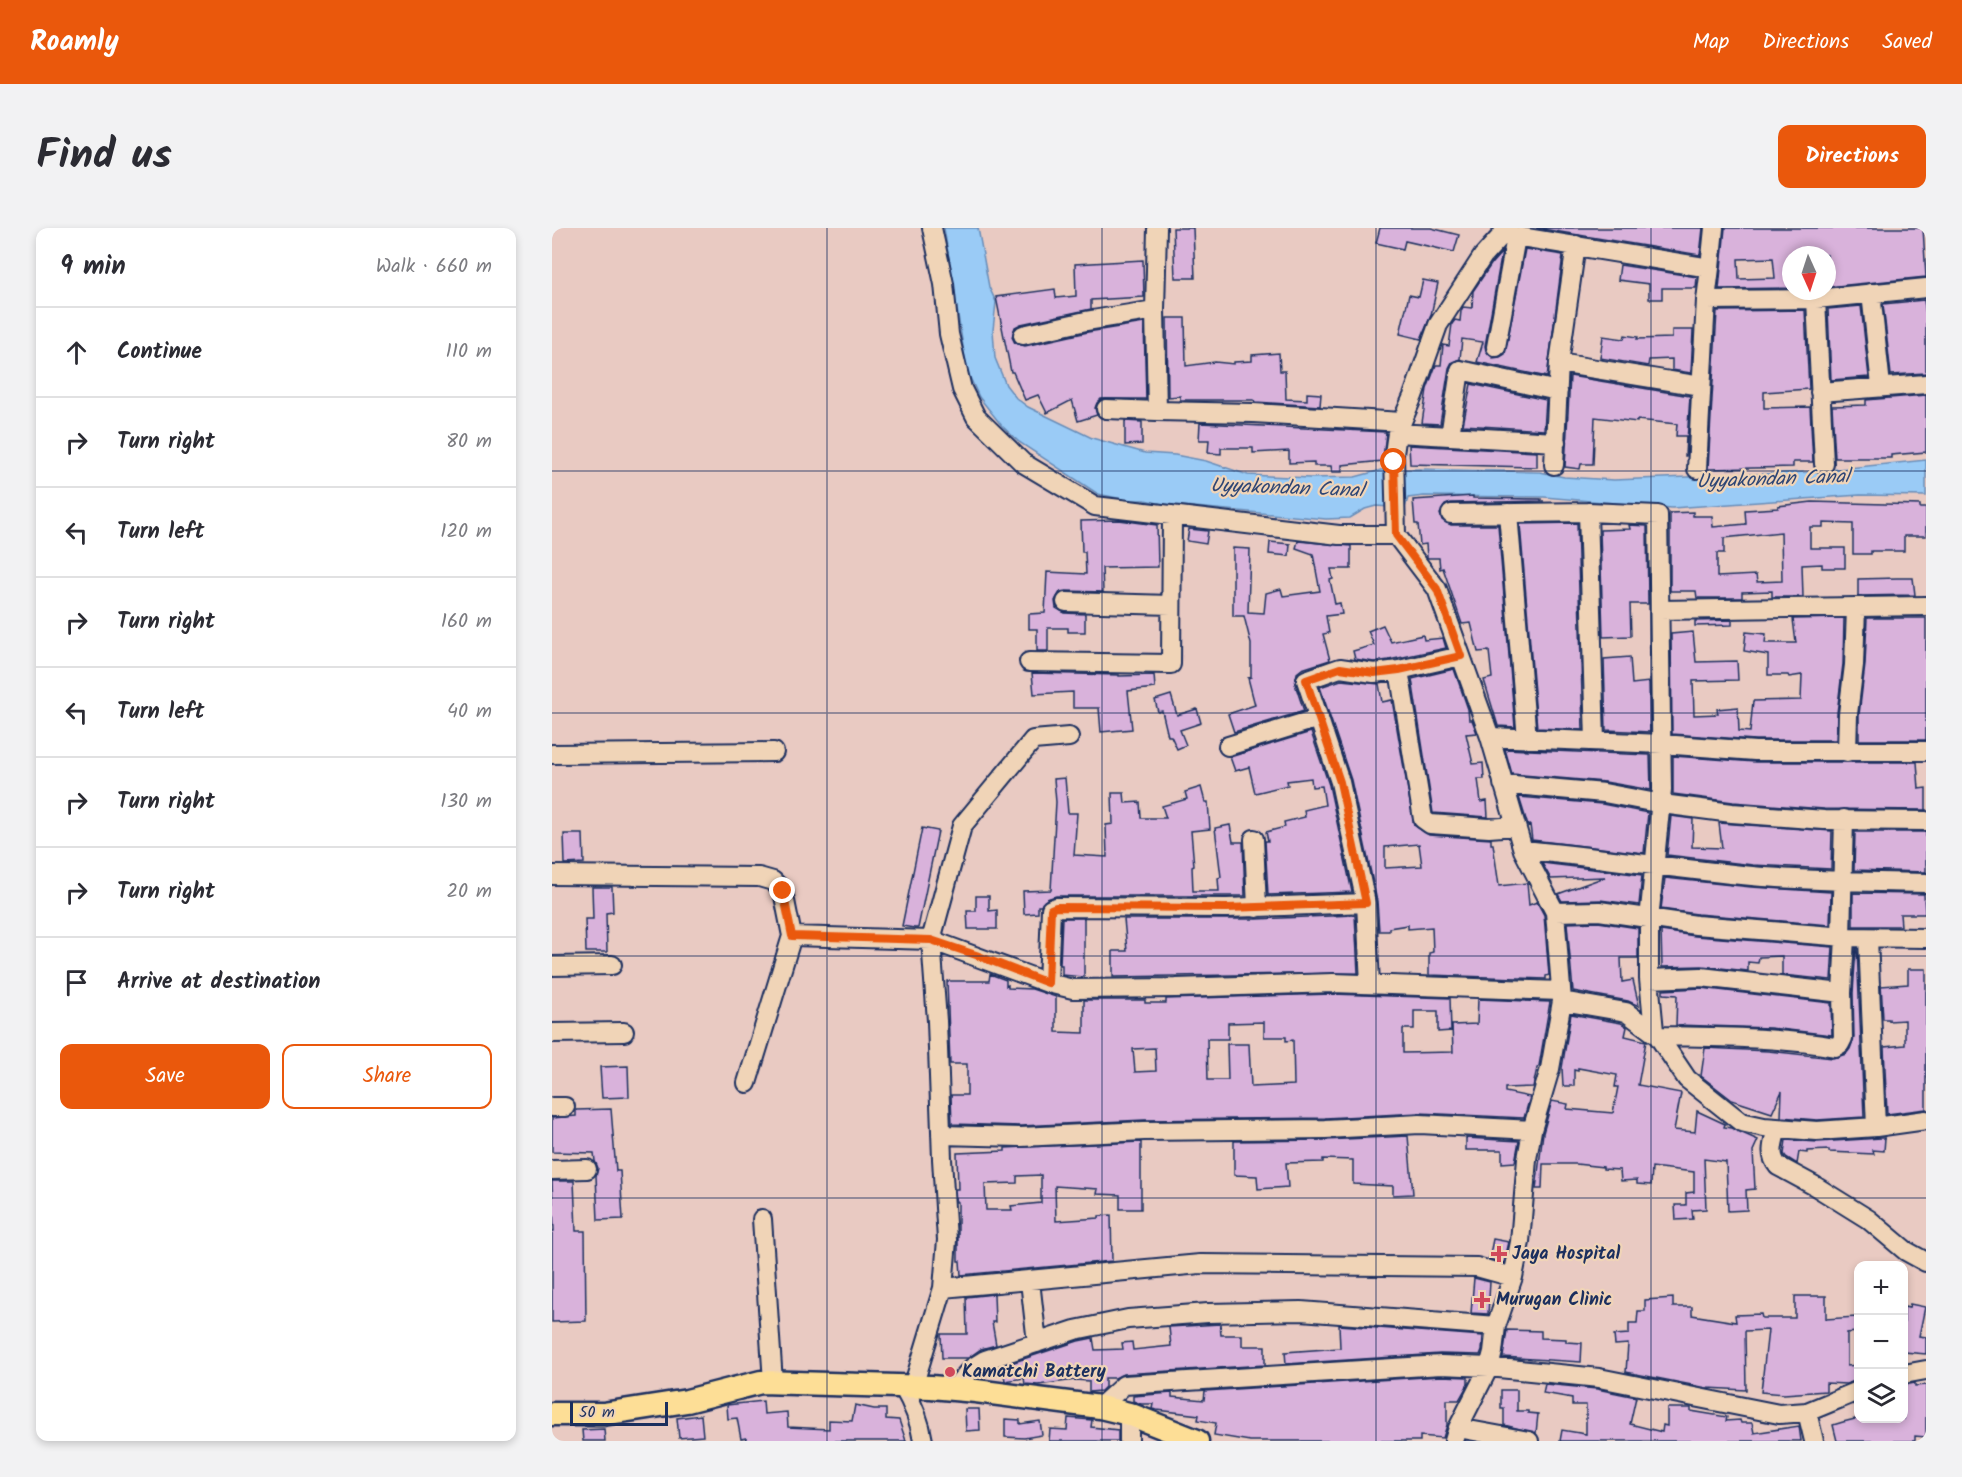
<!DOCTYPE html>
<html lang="en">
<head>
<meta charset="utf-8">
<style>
  :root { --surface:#fff; --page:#f2f2f3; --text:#2b2b33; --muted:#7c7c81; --line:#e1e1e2; --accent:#ea580c }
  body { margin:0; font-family:Kalam,sans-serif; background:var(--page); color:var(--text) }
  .controls { position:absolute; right:18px; bottom:18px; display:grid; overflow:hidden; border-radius:12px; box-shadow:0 3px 9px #0003 }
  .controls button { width:54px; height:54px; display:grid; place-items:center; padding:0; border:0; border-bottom:2px solid var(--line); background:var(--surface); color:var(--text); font:30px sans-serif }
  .compass { position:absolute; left:1230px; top:18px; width:54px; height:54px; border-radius:50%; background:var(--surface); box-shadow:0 3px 9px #0003; rotate:177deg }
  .scale { position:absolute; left:18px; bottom:15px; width:98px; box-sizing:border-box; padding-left:6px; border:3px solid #1b2f5e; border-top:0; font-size:16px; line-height:21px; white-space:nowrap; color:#1b2f5e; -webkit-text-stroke:4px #f0d4b7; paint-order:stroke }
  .stop { position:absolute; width:18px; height:18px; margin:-14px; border:4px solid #ea580c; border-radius:50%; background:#fff }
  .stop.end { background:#ea580c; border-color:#fff; box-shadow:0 2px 6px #0008 }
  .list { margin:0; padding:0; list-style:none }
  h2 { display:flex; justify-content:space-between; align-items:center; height:78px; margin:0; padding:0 24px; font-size:26px }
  h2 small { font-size:20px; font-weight:400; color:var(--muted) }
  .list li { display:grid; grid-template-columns:39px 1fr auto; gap:18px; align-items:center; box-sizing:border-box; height:90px; padding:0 24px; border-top:2px solid var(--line) }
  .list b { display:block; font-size:22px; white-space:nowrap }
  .list em { font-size:20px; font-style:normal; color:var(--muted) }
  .actions { display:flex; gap:12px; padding:18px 24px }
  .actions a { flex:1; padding:14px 0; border:2px solid var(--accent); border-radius:12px; text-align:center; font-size:21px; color:var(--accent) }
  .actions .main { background:var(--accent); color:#fff }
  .icon { flex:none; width:33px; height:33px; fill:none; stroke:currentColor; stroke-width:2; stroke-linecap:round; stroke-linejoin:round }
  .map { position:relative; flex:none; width:1374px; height:1213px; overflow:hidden; border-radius:12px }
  header { display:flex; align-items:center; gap:36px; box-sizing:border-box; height:84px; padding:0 30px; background:var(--accent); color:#fff }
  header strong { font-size:28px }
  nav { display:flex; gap:33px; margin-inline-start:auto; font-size:21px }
  .intro { display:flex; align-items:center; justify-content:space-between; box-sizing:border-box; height:144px; padding:0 36px }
  h1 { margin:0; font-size:42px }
  .button { padding:15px 27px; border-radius:12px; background:var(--accent); color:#fff; font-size:21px; font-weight:700 }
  main { display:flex; gap:36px; padding:0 36px }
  aside { flex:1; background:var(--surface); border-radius:12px; box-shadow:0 3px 9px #0003 }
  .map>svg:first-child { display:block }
</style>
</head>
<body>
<header>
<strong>Roamly</strong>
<nav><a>Map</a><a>Directions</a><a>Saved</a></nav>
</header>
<div class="intro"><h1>Find us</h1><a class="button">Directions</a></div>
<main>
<aside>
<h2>9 min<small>Walk · 660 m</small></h2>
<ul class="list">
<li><svg class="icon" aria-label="ahead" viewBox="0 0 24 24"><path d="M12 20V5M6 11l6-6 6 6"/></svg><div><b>Continue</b></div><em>110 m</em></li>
<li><svg class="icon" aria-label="right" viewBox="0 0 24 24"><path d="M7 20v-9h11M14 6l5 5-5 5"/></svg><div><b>Turn right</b></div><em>80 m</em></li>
<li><svg class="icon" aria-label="left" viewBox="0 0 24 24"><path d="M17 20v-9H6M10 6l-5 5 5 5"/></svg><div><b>Turn left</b></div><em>120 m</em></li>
<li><svg class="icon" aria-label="right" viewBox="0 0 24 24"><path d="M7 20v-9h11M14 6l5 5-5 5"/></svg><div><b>Turn right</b></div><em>160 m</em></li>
<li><svg class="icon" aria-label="left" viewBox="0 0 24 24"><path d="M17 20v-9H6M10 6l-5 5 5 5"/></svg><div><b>Turn left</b></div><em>40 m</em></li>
<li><svg class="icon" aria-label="right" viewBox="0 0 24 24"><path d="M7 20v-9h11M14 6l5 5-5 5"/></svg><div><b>Turn right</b></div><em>130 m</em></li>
<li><svg class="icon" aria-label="right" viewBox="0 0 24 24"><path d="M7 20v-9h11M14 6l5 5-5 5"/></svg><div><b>Turn right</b></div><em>20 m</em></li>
<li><svg class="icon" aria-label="arrive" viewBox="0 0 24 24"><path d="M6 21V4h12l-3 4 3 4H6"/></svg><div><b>Arrive at destination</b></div></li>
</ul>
<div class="actions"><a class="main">Save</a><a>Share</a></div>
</aside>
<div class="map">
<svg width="1374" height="1213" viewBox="0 0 1374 1213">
  <rect width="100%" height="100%" fill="#e9cac2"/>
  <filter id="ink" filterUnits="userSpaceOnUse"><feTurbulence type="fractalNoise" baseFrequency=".0167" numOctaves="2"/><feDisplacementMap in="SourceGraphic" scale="12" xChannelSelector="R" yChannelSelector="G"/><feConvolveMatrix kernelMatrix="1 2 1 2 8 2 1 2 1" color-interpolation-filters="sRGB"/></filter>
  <g filter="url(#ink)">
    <path fill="#9acbf6" stroke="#678db9" stroke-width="1.5" d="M392,0H426L437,59L444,74L441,102L443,130L454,157L464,170L476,179L540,210L593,225L623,227L654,233L696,247L758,250L803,249L829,242L868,241L988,244L1012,249L1062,252L1257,244L1374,232V268L1308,267L1120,280L992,269L872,268L856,270L853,280L824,278L813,281L798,290L774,291L610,276L593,272H575L546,266L467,214L450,198L427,169L415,143Z"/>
    <path fill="#d9b2db" stroke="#1b2f5e" stroke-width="1.5" fill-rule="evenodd" d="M621,0H641L643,50H623Z
      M828,0H879L907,7L902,24L853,13L851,21L824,15Z
      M984,0H1151L1148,27Z
      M1173,0H1371L1374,49L1275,59V27H1239V60L1167,61ZM1221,30L1223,50L1187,51L1186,31Z
      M973,21L1011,27L995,149L925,134L931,114L910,111L908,131L900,134L897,140L888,196L870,195L875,161L884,137H889L891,117L897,118L900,96L903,92L908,93L909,83L911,79L920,80L921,63L940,35L950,24L933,118L934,123L941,130L948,129L953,126Z
      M591,32L592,69L539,72V81L469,96L463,99L460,109L463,115L473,118L536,104L592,95L594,171H549L545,175L543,180L545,187L526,193L520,172L495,185L486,167L473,172L461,144H459L444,69L503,61L504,70L524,68L523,36Z
      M1068,37L1145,49L1144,60H1110V71H1097V56L1066,52Z
      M871,52L886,55L879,87L869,111L848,106L857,67L867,69Z
      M1372,72L1374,87V145L1339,147L1331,76Z
      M1309,78L1317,149L1279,152L1276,81Z
      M1253,82L1257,161L1212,164V180L1258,179L1261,234H1241V239L1156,241L1165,83Z
      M615,90H633L634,138L663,134L682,136V134L700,133V127L727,125L728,143H733L734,171L755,172V165L769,166L768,178L703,174L702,172H628V168L616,169Z
      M1120,102H1141L1139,145L1120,142V131L1097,132L1096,138L1048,130L1051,108L1072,111L1073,107L1086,109L1085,111L1120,110Z
      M1018,148L1138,168L1134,228H1133L1134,208H1124L1125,196L1085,192V194L1043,189L1041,236H1029L1028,241L1013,239Z
      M919,156L994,172L992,202L911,197Z
      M1374,167V224L1339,227V230H1283L1280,178L1314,177V172Z
      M573,193L590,194V216L573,217Z
      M648,195L834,204L831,233L790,237V244H780L779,238H762V234L737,235V223L701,225V220H669V226L656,225L657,212H647Z
      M857,217L985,224V239L858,236Z
      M921,268V270L989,271V273H992L899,275L893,277L888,286L890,292L899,297H946L963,499L946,498L932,452L940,450L937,423L926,424L919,395L910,396L891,340L888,341L887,330H876L875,329L874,316L868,317L866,296H863L861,272Z
      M1260,274L1368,277V280H1374V308H1352V323H1319V326H1301V296L1271,295V299H1258V320H1293V340H1270V336L1250,337L1251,369H1220V363L1190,364V370H1145L1144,363H1118V285L1141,284V288H1160L1161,299L1194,296L1193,282L1226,280V278ZM1229,304L1230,353L1205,354L1204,347L1165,349V325H1172V310Z
      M567,292L605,297L606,339L550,340L551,364L514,363L508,364L503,373L504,380L513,385L533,386V404H516V400H496V423H485V401H477V386L493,385L495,344L534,346L533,324H530L529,293Z
      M1025,295L1031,502L985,500L968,296Z
      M1077,297L1095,298L1096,376H1078L1079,408L1051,409L1048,302L1078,301Z
      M637,301L656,303L654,316L635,313Z
      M746,313L799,318V341H779L781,351L778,352L783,376L788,375L790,386L774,388L777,405L771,406L778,432L750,441L745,445L743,456L752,483L682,504L676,486L703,477L696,450L699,449V416L692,388H681V320L698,321L696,384L712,385L714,365L729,361L731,368L768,363L761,326L744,320Z
      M718,314L738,316L737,328L717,326Z
      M1345,350H1361L1363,367L1306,368V351Z
      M1292,390L1291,436L1285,485L1284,512H1203L1120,506L1119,406L1141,404L1144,434L1185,433L1186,452L1141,453L1142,487L1166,486L1165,481L1186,479L1187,503L1198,504L1201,473L1249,472L1250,447L1237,449L1236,447H1216V427L1192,423L1194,404L1214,406L1213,415H1244L1241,391Z
      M1315,390H1374V512H1307V487L1313,437Z
      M1180,392V397L1143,398V393Z
      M831,397L839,414L871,407L872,412L891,410L894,420L837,432L822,434L803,431L801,423L822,417L816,403Z
      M1078,429L1080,456L1097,454L1098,504L1054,502L1052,431Z
      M902,441L916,481L917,492H920L925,505L914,506L921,536L931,535L932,551H926L929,574L935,573L936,589L881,585L860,451Z
      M480,445L567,447V448L602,447L603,460L576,463L580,501L549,504L547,480H521V464L482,466Z
      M789,452L827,456L830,474L840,472L862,597L877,607L939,611V616H941L947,658L975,655L977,677L985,674L992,687L997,747L994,748V751L877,747V725L881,724L880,699L856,701V697L837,700V703H827L825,673L799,552L768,459ZM867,616L870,638L833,640V619Z
      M619,467L625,487L645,481L649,495L628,502L634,517L625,521L619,508H616L610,483L606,484L603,472Z
      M759,504L777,557L800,664L716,667L713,613H716L714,604L733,599L732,594L753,589L752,582L773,577L770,558L760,559L759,550L735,553L736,557L703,565L697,539L683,543L678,529Z
      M953,521L1098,527L1099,562L1053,554L960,546Z
      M1121,528L1203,534H1365L1367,561L1374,560V582L1272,581L1181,574L1121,566Z
      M513,550L516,585H525L522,627L555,629L554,597L561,596L560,565H572L573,575L588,574L589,590H614L610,578L635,571L633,564L649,559L653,574H656L658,601L639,603L642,638L640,639L641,663H667L666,650L669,649L663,600L678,597L681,614H691L693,668H504L495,671L489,678H486V685L472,686L471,663L499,662L504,574L502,551Z
      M967,569L1050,576L1096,585L1092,625L980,612L978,597L976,598Z
      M1119,588L1141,591L1140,619L1170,620L1167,595L1280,603L1279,641L1201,637L1115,627Z
      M370,600L386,603L366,700H362L350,698Z
      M1303,604H1374V644L1302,642Z
      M12,606H31L32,635L13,636Z
      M990,635L1090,647L1087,677L1048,672L1010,673L1006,666L1053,649L999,651Z
      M1113,650L1199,659L1279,664L1278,697L1145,686L1109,681Z
      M40,659H60L61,684L54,685L55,724H34L33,691H41Z
      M1301,665L1372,666L1373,686H1348L1349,698H1301Z
      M424,668H437V683L445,682V701H416L415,683H424Z
      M803,687L806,745L561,749V723H575L572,691H705Z
      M510,690H532V749L510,747V737H508Z
      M1046,694L1086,700V730H1069L1070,754L1081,752L1087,778L1076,773L1021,763L1015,695Z
      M1109,703L1143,708L1281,719L1279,752L1230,747V728L1207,729L1206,735L1196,734V743L1150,738L1110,739Z
      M1304,720H1305L1312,889L1265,892L1229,889L1230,863L1220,885L1180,872L1149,848L1153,820L1216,823L1281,830L1294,826L1298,821L1302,810L1301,765Z
      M1356,741H1374V881L1335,886L1332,819L1353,817V792L1337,793V791H1331L1329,755V758L1356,756Z
      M438,746L454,752V758L456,757V760L480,761L504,769V804L532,805V772H593V775H614V771L781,766L898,770L899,803L886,804V783H862V801H851V825L901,824L900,797L925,796L926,771L998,774L987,838L985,840L981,859L953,860V864L978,869L972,890L867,885L773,890L592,892L469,898L400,896L399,867H415V836H398L395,753H437ZM712,794V809H734V813L741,812L742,857L699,859L697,816H675L676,852H656L655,811H676V795ZM603,820L604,843L583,844L581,821Z
      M1149,760L1279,775L1280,807L1218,800L1124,797L1125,767L1111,766V762Z
      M1019,786L1069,795L1075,799L1073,808L1094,813L1086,857L1129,865L1122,902L1143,904L1145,883L1173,896L1172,899L1179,900L1206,912L1201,923L1203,961L1194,962L1195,982L1176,983L1174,934L1152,931L1154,981L1140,982L1141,991L1124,992L1123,977H1134V965L1142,964V944L1100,939L1099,957L1085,956V952L1069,953L1068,942L1051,941V939L1024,936H991L990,961H984L991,905L1000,873L1016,876L1015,881L1061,885L1066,859H1063L1065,847L1026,840V843L1022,842V858H1011L1010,840Z
      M76,838L77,869L50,870L48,839Z
      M59,881L64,943H68L71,991L46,992L44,948L46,940L43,933L42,925L0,924V890L24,888V882Z
      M856,908L861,966L841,967V958L801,956V932L771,931V934L734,935L736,959L706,961L705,948L682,947V913L773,912Z
      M914,910L967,913L963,934L950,935V922H914Z
      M1329,910H1333L1332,923L1321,922L1322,926L1277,924V922L1255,923V925L1247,924L1245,936L1234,929L1232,926L1234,912L1266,914Z
      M589,914V981H568V967L545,966L546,961L503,958L504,993L547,990V988L559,987L560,1033L409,1047L408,1033H406V974H404L403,961H406L405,925L453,923V920ZM489,947V975L459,978L460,982H434L433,956L465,955V948Z
      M0,953H22L24,1003H33L34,1093L0,1094V1003H2Z
      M941,1011L957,1014L952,1035L937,1031Z
      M922,1050L938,1054L936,1086L919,1085Z
      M442,1066L443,1094H440L444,1117L429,1121L416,1130H390L389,1106H415L414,1069Z
      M1243,1068H1274V1091L1304,1089L1305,1104L1295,1105V1138L1306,1137V1152L1294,1156L1274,1155V1163L1232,1166L1209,1164L1216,1102L1193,1103L1194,1162L1155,1160L1074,1144L1076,1116L1063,1117L1062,1107L1077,1106V1095H1085L1086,1083H1093V1072L1121,1070V1079H1140V1087L1184,1094L1183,1087L1209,1086L1210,1090H1243Z
      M1358,1076L1373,1079L1367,1108L1374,1109V1126L1352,1124V1079L1357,1080Z
      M668,1096L669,1107H690V1118H713V1137L571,1146L563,1150H553V1159L549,1163L537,1164V1153L523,1152L486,1157L473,1156L472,1150L453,1153L452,1146L434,1147L433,1145L438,1142L526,1113L541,1110L543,1122L571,1121L570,1115L580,1114L581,1122L619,1118L617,1099Z
      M787,1097L931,1108L930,1122L928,1127L888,1126L734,1136L733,1124L788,1120Z
      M955,1102L989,1103V1110L1014,1111V1114L1030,1115L1029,1134L951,1129Z
      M889,1148L916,1149V1156L907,1172H895V1197L891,1210L868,1208V1213H698L662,1207L664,1195L646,1192L647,1187L605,1182L600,1181L601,1176H589L581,1173V1168L620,1165V1169L652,1172L653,1163Z
      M1363,1155V1158L1374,1157V1209L1363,1208V1213H1285L1281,1197L1291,1194L1303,1191H1352V1157Z
      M993,1156L1045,1161L1084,1169L1078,1196L1110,1204L1111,1197L1115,1198V1180H1139V1183L1175,1189L1174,1193L1188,1192L1189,1195H1200L1202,1205L1247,1198L1249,1213H1008L1010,1202L1034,1206V1177H1020V1170L991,1165Z
      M949,1162H965V1183H976V1185L986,1186L984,1205L952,1197V1181H949Z
      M211,1173L212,1186L235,1184L236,1199L277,1201V1192L300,1193L303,1177L322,1181H334V1191L347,1192L354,1213H194V1210L189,1211L185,1190L176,1191L175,1177Z
      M413,1181H427L428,1202L414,1203Z
      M149,1187L151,1208L127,1210L125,1190Z
      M516,1190L540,1192L539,1199L566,1202V1213H497L498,1201L515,1202Z
      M453,1191L468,1192V1196L488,1193L490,1207L472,1210L453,1209Z
      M52,1201L53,1213H31L30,1202Z"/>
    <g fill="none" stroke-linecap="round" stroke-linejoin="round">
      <defs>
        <path id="minor" d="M380,0L392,56L397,106L410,161L424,189L471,235L543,278L787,307H844
          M951,6L1158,40L1154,72L1264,71L1374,60
          M1158,40L1162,0
          M1319,65L1329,158
          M1264,71L1272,236
          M471,107L534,93L603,82
          M944,119L964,9
          M1007,135L1149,158
          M1268,164L1374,156
          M554,181L605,183L603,82L605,0
          M605,183L701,185L850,194
          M845,205L1004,214
          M898,208L908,142L1006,163
          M1002,237L1007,135L1024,17
          M1145,241L1154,72
          M1036,284L1043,513
          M956,285L975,511
          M899,286L1036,284L1106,287L1110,561L1097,692V751L1102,803
          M514,374L619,377
          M1108,382L1374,378
          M477,434L619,436L620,287
          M847,442L871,591L878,596L937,600L964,598
          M938,509L1110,516L1203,523H1374
          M676,518L767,490
          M1295,524L1296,486L1302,437L1304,380
          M0,526L222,524
          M951,556L1052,565L1110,576L1180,585L1272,592L1374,593
          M702,611L705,680
          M971,622C1048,629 1123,641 1200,648C1258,653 1316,654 1374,655
          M0,647L207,649L221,653L231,663L240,708L195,855
          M1003,684L1047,683L1144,697L1293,709L1374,710
          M240,708L379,712L410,598L481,512L517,509
          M1289,709L1292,591
          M1316,710L1324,899
          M0,738L60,737
          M1097,751L1149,749L1290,765L1293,709
          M496,755L499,681L504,679L675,680L814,675
          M818,756L814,675L788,554L754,452L788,440L822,445L847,442L909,428
          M1010,773L1074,784L1106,808L1135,851L1189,894L1212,899L1265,903L1324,899L1374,892
          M0,805L72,804
          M1106,808C1165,809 1225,809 1283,819L1288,816L1291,810L1290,765
          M0,879H13
          M1225,900C1222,913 1216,927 1226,938L1263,958L1316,991L1354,1023L1374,1034
          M389,907L469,909L592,903L773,901L868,896L980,902
          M0,942L35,941
          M210,991L221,1154
          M478,1053L485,1115
          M391,1060L648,1036L925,1039L961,1049
          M1352,1146L1374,1142
          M351,1159C361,1176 368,1193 371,1213
          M361,1159L391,1060L395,1012L390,931L385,793L379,712L496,755L521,761L624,760L781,755L1009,763
          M401,1161L420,1140L433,1132L523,1102L576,1091L656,1085L749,1083L944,1098
          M548,1179L572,1157L889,1137L937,1139L1047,1150L1227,1186L1255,1184L1306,1163
          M1255,1184L1262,1213
          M906,1200L977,1213
          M577,1213V1186
          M902,1213L906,1200L937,1139L941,1124L944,1098L961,1049L968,1014L975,931L980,902L998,841L1010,773L1003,684L971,622L938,509L885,361L844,307L842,226L845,205L861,168L886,97L931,28L951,6L952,0"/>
        <path id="major" d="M0,1186H51L135,1173L209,1154L379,1159L424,1163L548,1179L577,1186L645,1213"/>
      </defs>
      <use href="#minor" stroke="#1b2f5e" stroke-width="22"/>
      <use href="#major" stroke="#1b2f5e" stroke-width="27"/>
      <use href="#minor" stroke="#f0d4b7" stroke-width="18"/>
      <use href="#major" stroke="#fdde96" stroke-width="22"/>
    </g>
  </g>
  <g fill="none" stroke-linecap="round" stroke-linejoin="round" filter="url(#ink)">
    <path stroke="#ea580c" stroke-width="8" d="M231,663L240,708L379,712L424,727L496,755L499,681L504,679L675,680L814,675L788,554L754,452L788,440L822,445L847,442L909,428L885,361L844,307L842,234"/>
  </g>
  <path fill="none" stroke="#1b2f5e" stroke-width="1.5" stroke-opacity="0.55" d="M275,0V1213M550,0V1213M824,0V1213M1099,0V1213M0,243H1374M0,485H1374M0,728H1374M0,970H1374"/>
  <g fill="#d1495b" stroke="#f0d4b7" stroke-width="2">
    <path d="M944 1017h6v6h6v6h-6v6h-6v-6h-6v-6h6z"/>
    <path d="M927 1063h6v6h6v6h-6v6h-6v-6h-6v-6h6z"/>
    <circle cx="398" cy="1144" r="6"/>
  </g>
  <g text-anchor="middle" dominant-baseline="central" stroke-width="4.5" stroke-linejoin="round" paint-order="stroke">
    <g font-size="18" font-weight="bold" fill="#1b2f5e" stroke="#f0d4b7" text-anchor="start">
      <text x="960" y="1026">Jaya Hospital</text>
      <text x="944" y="1072">Murugan Clinic</text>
      <text x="410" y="1144">Kamatchi Battery</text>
    </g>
    <g font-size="20" font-style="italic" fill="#2e4675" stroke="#f0d4b7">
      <text transform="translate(1221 252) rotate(-2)">Uyyakondan Canal</text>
      <text transform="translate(735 261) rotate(2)">Uyyakondan Canal</text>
    </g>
  </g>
</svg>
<div class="controls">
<button>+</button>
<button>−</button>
<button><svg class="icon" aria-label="layers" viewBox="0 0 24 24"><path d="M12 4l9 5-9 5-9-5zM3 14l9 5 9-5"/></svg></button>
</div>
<svg class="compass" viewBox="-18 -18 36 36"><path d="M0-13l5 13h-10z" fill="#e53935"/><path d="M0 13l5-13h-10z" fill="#7c7c81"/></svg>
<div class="scale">50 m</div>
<div class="stop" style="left:842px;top:234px"></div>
<div class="stop end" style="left:231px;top:663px"></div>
</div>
</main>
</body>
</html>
